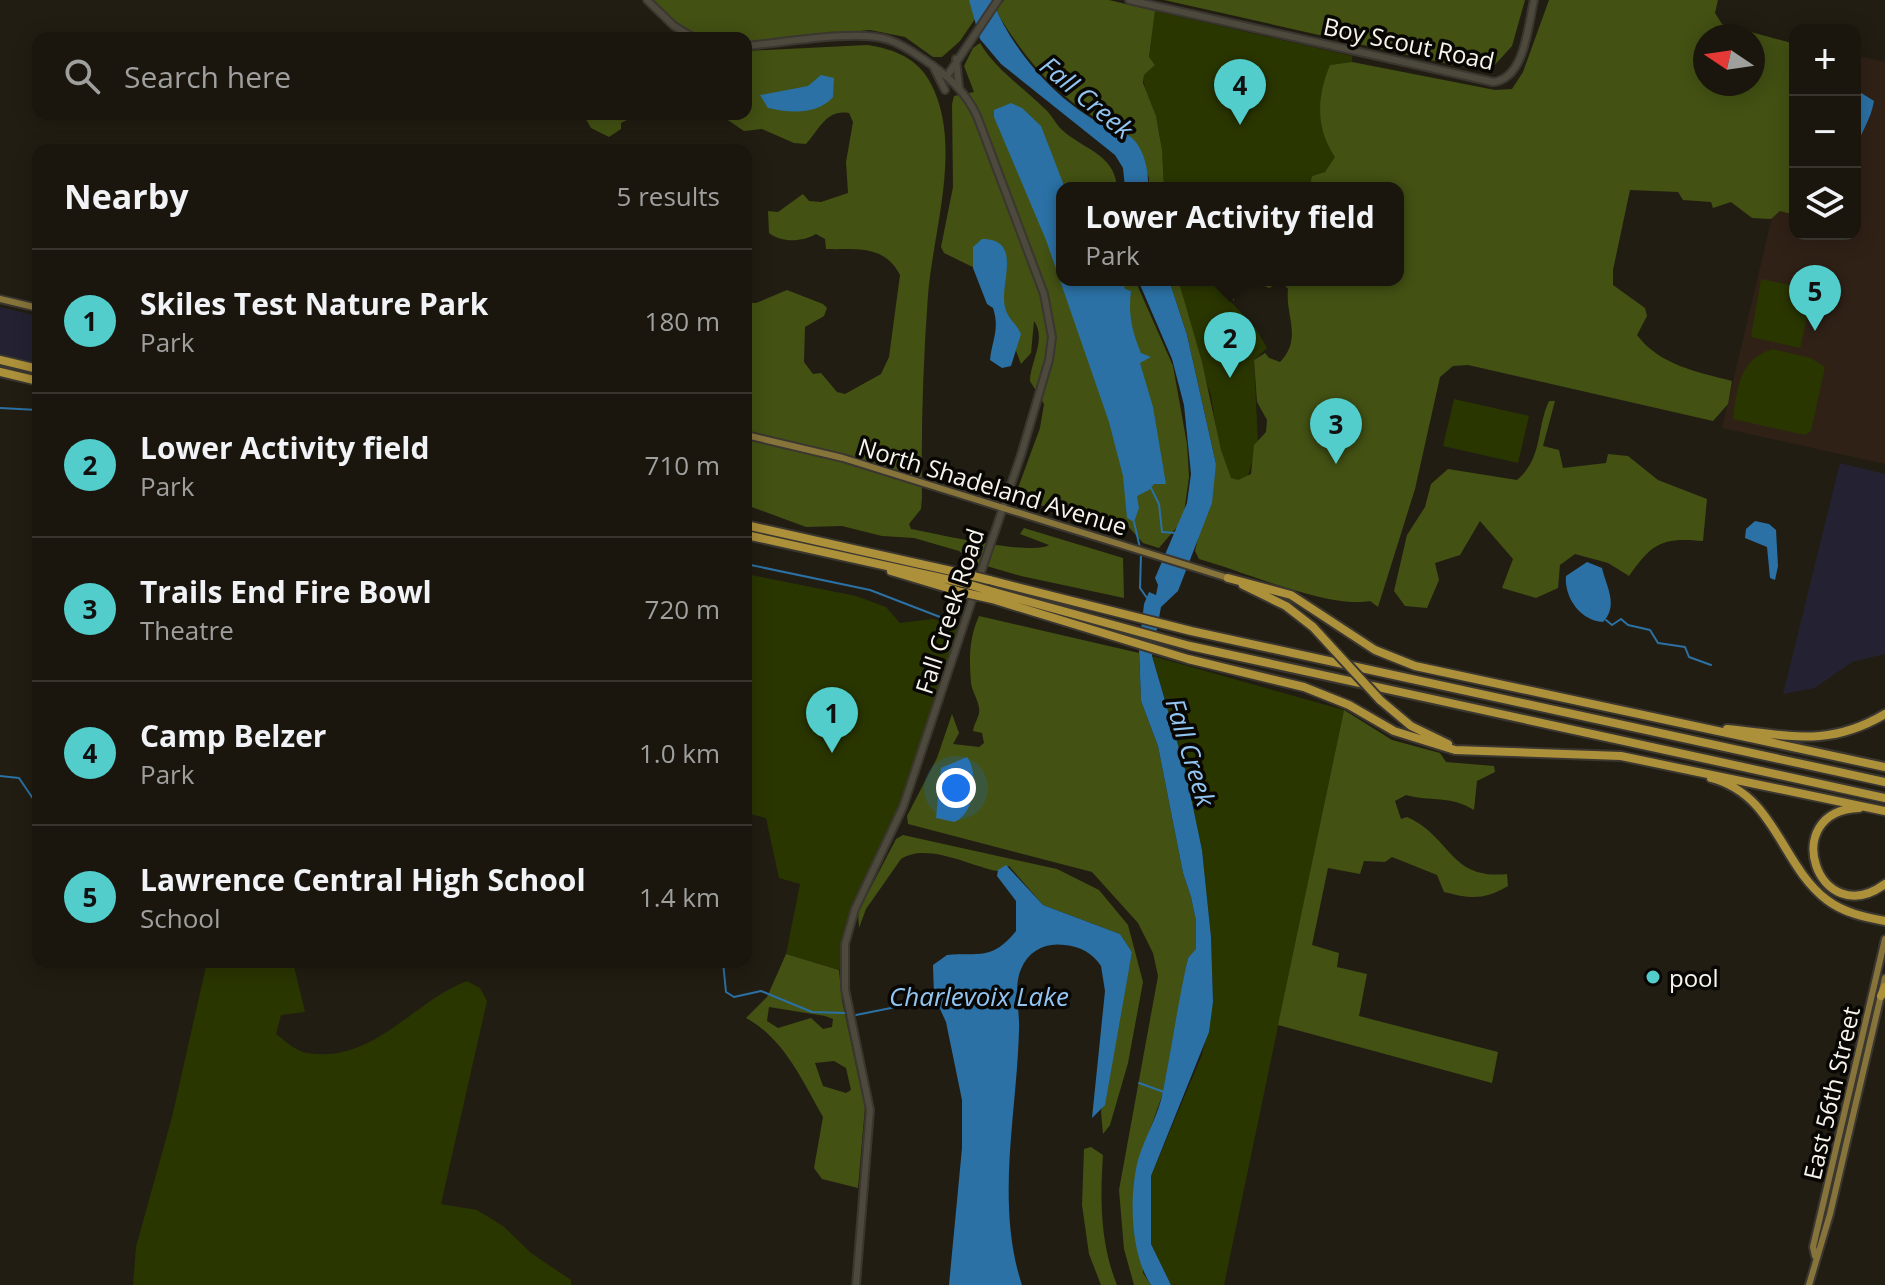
<!DOCTYPE html>
<html lang="en">
<head>
<meta charset="utf-8">
<style>
  :root { --surface:#1a160e; --page:#27231c; --text:#f1f3f6; --muted:#9f9f9e; --line:#38352e; --accent:#52cdcc }
  body { margin:0; font-family:"Open Sans",sans-serif; background:var(--page); color:var(--text) }
  .controls { position:absolute; right:24px; top:24px; display:grid; overflow:hidden; border-radius:16px; box-shadow:0 4px 20px #0003 }
  .controls button { width:72px; height:72px; display:grid; place-items:center; padding:0; border:0; border-bottom:2px solid var(--line); background:var(--surface); color:var(--text); font:40px sans-serif }
  .compass { position:absolute; left:1693px; top:24px; width:72px; height:72px; border-radius:50%; background:var(--surface); box-shadow:0 4px 20px #0003; rotate:283deg }
  .you { position:absolute; left:956px; top:788px; width:28px; height:28px; margin:-20px; border:6px solid #fff; border-radius:50%; background:#1a73e8; box-shadow:0 0 0 12px #1a73e833 }
  .badge { display:grid; place-items:center; width:52px; height:52px; border-radius:50%; background:var(--accent); color:#111; font-size:26px; font-weight:700 }
  .pin { position:absolute; translate:-50% -66px; filter:drop-shadow(0 2px 4px #0008) }
  .pin::after { content:''; position:absolute; top:42px; width:28px; height:24px; background:inherit; clip-path:polygon(0 0,100% 0,50% 100%) }
  .popup { position:absolute; left:1056px; top:182px; width:348px; height:104px; box-sizing:border-box; display:grid; place-content:center; border-radius:16px; background:var(--surface); filter:drop-shadow(0 2px 6px #0005); font-size:26px; white-space:nowrap; color:var(--muted) }
  .popup b { font-size:30px; color:var(--text) }
  .popup::after { content:''; position:absolute; left:50%; top:100%; margin-left:-16px; border:16px solid transparent; border-top-color:var(--surface) }
  .list { margin:0; padding:0; list-style:none }
  h2 { display:flex; justify-content:space-between; align-items:center; height:104px; margin:0; padding:0 32px; font-size:34px }
  h2 small { font-size:26px; font-weight:400; color:var(--muted) }
  .list li { display:grid; grid-template-columns:52px 1fr auto; gap:24px; align-items:center; box-sizing:border-box; height:144px; padding:0 32px; border-top:2px solid var(--line) }
  .list b { display:block; font-size:30px; white-space:nowrap }
  .list p { margin:0; font-size:26px; white-space:nowrap; color:var(--muted) }
  .list em { font-size:26px; font-style:normal; color:var(--muted) }
  .icon { flex:none; width:44px; height:44px; fill:none; stroke:currentColor; stroke-width:2; stroke-linecap:round; stroke-linejoin:round }
  .map { position:relative; flex:none; width:1885px; height:1285px; overflow:hidden }
  .search { position:absolute; background:var(--surface); box-shadow:0 4px 20px #0003; left:32px; top:32px; width:720px; height:88px; display:flex; align-items:center; gap:20px; box-sizing:border-box; padding:0 28px; border-radius:16px; color:var(--muted); font-size:30px }
  .panel { position:absolute; background:var(--surface); box-shadow:0 4px 20px #0003; left:32px; top:144px; width:720px; height:824px; border-radius:16px }
  .map>svg:first-child { display:block }
</style>
</head>
<body>
<div class="map">
<svg width="1885" height="1285" viewBox="0 0 1885 1285">
  <rect width="100%" height="100%" fill="#221d12"/>
  <path fill="#242232" d="M0,307L38,316V364L0,356Z
    M1840,463L1885,474V654L1852,662L1815,688L1783,694Z"/>
  <path fill="#302116" d="M1855,55L1885,62V464L1722,428L1795,120V234H1855Z"/>
  <path fill="#2a3600" d="M1155,11L1352,56V62L1330,65L1336,157L1325,172L1312,176L1309,188H1164C1163,164 1162,141 1156,118C1153,104 1142,90 1144,75L1155,65L1149,58Z
    M1761,279L1804,288L1811,300L1800,348L1751,337Z
    M1169,280H1211L1256,329L1267,348L1254,360L1258,443L1243,492L1225,490L1211,395Z
    M1773,349L1811,358L1825,367L1811,431L1805,435L1733,419C1737,388 1739,359 1773,349Z
    M1454,399L1529,416L1518,463L1443,446Z
    M746,574L856,596L886,607L900,623L933,619L964,626L894,827L848,932L843,971L786,954L800,884L779,878L766,818L746,813Z
    M1152,656L1344,710L1224,1285H1171L1151,1244V1176L1202,1055L1213,1002L1211,937L1202,850L1185,769Z
    M207,962H293L305,1012L281,1015L276,1034C284,1040 297,1052 307,1053C373,1064 412,1002 467,981L480,988L487,1001L441,1204L477,1210L503,1226L531,1253L571,1280V1285H133L136,1247L172,1117Z"/>
  <path fill="#435113" fill-rule="evenodd" d="M650,0H988L960,41L942,57H933L905,37L870,30L746,42V38C694,38 688,34 650,0Z
    M1004,0H1109L1155,11L1149,57L1155,65L1144,75L1143,83L1156,116L1162,150L1164,188H1148L1149,178L1128,134C1067,109 1029,66 996,11Z
    M1164,0H1525L1512,46L1492,68L1457,66Z
    M1549,0H1718L1715,13L1722,24L1795,44V215L1780,211L1771,219L1752,218L1731,202L1713,208L1711,202L1683,200L1678,192L1630,190L1613,270V285L1645,308L1647,316L1637,335C1659,365 1698,372 1732,381L1728,404L1713,421L1468,365L1453,366L1440,377L1415,489L1378,607L1370,601C1329,609 1243,571 1199,559L1195,551L1216,464L1187,335L1169,280H1177L1180,286L1202,362L1221,450L1231,478L1238,480L1251,474L1254,445L1266,432L1267,420L1257,402L1254,360L1265,353L1269,358L1280,362C1303,338 1285,316 1288,289L1282,282L1269,288L1257,283L1233,289L1234,301L1219,283L1225,280H1398V188H1309L1312,176L1325,172L1335,157C1315,127 1317,97 1330,65L1352,62L1495,90L1512,89L1523,72ZM1705,36H1753V84H1705Z
    M980,43C995,69 1024,88 1045,109C1051,114 1055,122 1060,128C1081,149 1115,153 1117,188H1062V280H1135L1173,366L1187,444L1189,477L1183,520L1159,548L1143,543L1126,524L1117,520L1084,519L1018,498V488L1040,428L1044,404L1030,381C1030,362 1047,339 1034,321L1031,353L1021,364L987,274L944,253L941,247L953,187L952,104L954,96L974,92L964,66L973,48Z
    M867,45C894,49 918,58 931,84C963,145 933,231 928,295C923,362 921,429 922,497L921,509L909,524L911,529C938,534 1030,556 1049,545L1020,534L1024,528L1123,558L1124,598L1021,576L973,562L959,551L914,538L882,536L842,526L806,527L746,505V303H756L787,290L823,304L827,308L824,316L805,327L804,362L813,374L821,373L837,392L845,394L881,374L889,357L900,275C884,244 856,250 826,249L825,239L816,234C802,242 782,243 769,233L768,211L778,212L803,194L809,201L821,202L848,193L846,162L853,122L849,113C826,109 819,130 806,144L794,143L762,129L744,131L719,114H746V51Z
    M583,114H638L621,123V129L609,137L591,128Z
    M1549,401H1555L1543,446L1559,450L1563,468L1606,463L1608,454L1628,456L1658,480L1707,499L1703,541C1662,537 1652,543 1629,576L1608,563L1575,554L1560,565L1558,588L1536,598L1502,588L1513,559L1480,521L1460,555L1435,563L1439,580L1427,608L1405,606L1394,591L1407,535L1425,507L1431,484L1448,469L1517,480C1543,458 1536,429 1549,401Z
    M979,616L1139,653L1141,701L1158,746L1183,873L1191,897L1196,921V950L1188,958L1163,1093L1146,1141L1143,1273L1151,1285H1134L1124,1249L1119,1190L1158,976L1153,953L1138,923L1092,872L908,824L907,816L937,758L952,714L959,733L953,744L979,747L984,743L982,733L973,731C974,724 978,719 979,713C981,704 972,692 971,683C969,659 969,638 979,616Z
    M1344,710L1392,740L1440,753L1446,762L1494,766L1495,772L1477,781L1474,810C1450,795 1431,802 1406,795L1395,801L1401,819L1407,817C1452,837 1449,880 1507,874L1508,886C1484,900 1471,899 1444,892L1437,875L1392,857L1385,862L1364,861L1360,874L1328,868L1312,945L1339,953L1337,967L1367,974L1359,1016L1498,1052L1492,1083L1278,1025Z
    M903,835L1057,869L1099,890L1128,925L1143,982L1128,1063L1110,1125L1103,1134L1101,1112L1132,952L1120,934L1043,905L1009,866L997,871C970,866 927,842 901,859L866,909L859,928L858,912L896,839Z
    M786,954L839,970L842,1001L865,1107L858,1188L822,1179L814,1168L823,1117C802,1080 784,1039 746,1018L767,997ZM769,1007L825,1016L833,1019L832,1027L823,1029L811,1018L778,1028L767,1021ZM834,1061L846,1068L851,1090L846,1093L823,1086L815,1063Z
    M1091,1147L1103,1155C1100,1199 1100,1243 1117,1285H1101L1089,1254L1082,1205L1084,1149Z"/>
  <path fill="#2b71a5" d="M969,0H992C1011,48 1051,95 1096,121C1109,128 1125,129 1135,141C1145,153 1149,173 1148,188H1125L1123,168L1115,155L1001,64L980,39Z
    M821,75L834,78L833,97C818,115 789,113 768,108L760,95L808,86Z
    M1855,89L1874,101C1871,120 1861,131 1856,149Z
    M1011,103L1022,108L1041,126L1065,188L1062,280H1122L1125,289L1131,291C1128,314 1132,331 1141,353L1151,357L1140,363L1153,407L1166,484H1154L1149,490L1137,496L1139,508L1134,522L1127,518L1123,476L1109,422L1046,240L994,117V110Z
    M982,239C1024,239 999,284 1005,307C1007,318 1017,324 1021,334L1011,366L1002,368L990,360C992,340 1000,329 993,308L987,304L973,268V247Z
    M1138,280H1169L1187,335L1216,464L1212,503L1178,591L1161,607L1152,656L1185,769L1202,850L1211,937L1213,1002L1209,1032L1151,1176V1244L1171,1285H1151C1130,1253 1129,1196 1138,1160C1145,1136 1159,1115 1163,1091C1172,1046 1178,1002 1188,958L1196,949V921L1191,897L1183,873L1158,746L1141,701L1139,649L1144,604L1149,592L1156,595L1158,585L1155,578L1187,503L1191,474L1184,405L1172,359Z
    M1755,521L1769,524L1776,530L1778,566L1775,580L1770,578L1767,547L1745,538L1746,529Z
    M1587,562L1602,568C1606,586 1619,605 1603,622C1581,621 1564,598 1566,576Z
    M967,757C979,773 975,814 954,822L936,818L941,768Z
    M1006,865L1043,905L1120,934L1132,952L1105,1105L1092,1118L1105,991L1101,966C1093,953 1079,946 1065,945C1046,942 1029,950 1021,969C1013,987 1020,1011 1019,1030C1017,1113 995,1204 1022,1285H949L962,1148V1100L946,1022L934,996L933,965L947,955C979,952 992,961 1016,931V901L997,876L998,870Z"/>
  <g fill="none" stroke-linecap="round" stroke-linejoin="round">
    <path stroke="#2b71a5" stroke-width="2" d="M0,408L38,410
      M1151,488L1159,504L1162,532L1176,533
      M1134,522L1140,548
      M1141,554L1140,588L1147,598
      M746,564L870,590L953,622
      M1606,620L1612,625L1621,619L1628,625L1650,630L1658,643L1685,647L1689,657L1711,665
      M0,776L19,778L38,806
      M723,962L726,992L734,997L761,991L812,1012L845,1013
      M856,1015L936,999
      M1139,1083L1164,1092"/>
    <defs>
      <path id="secondary" d="M647,0L674,26L694,38
        M1129,0L1493,82C1525,79 1528,25 1534,0
        M746,46C782,43 857,29 889,40C905,45 918,56 932,65C952,80 966,93 977,116L1044,294L1052,337L1049,360L1021,455L978,581
        M956,59L959,87
        M933,66L945,90
        M947,76L998,0
        M856,1285L870,1110L845,989V944L855,909L903,807L975,591"/>
      <path id="primary" d="M0,299L38,308
        M746,435L843,458L1228,578
        M1815,1256L1813,1247L1885,939
        M1809,1285L1830,1214L1885,978"/>
      <path id="highway" d="M0,360L38,369
        M0,372L38,381
        M746,525L965,574
        M746,535L964,583
        M891,571L961,592
        M1228,578L1291,595L1375,650L1415,666L1885,767
        M989,580L1191,631L1885,782
        M1243,585L1286,606L1313,627
        M994,592L1190,646L1885,798
        M992,599L1188,659L1304,687L1349,705L1394,731L1455,750L1621,756L1885,811
        M1380,700L1411,726L1448,744
        M1727,729C1788,735 1828,748 1885,714
        M1711,778C1776,795 1780,864 1827,900C1844,913 1865,917 1885,921
        M1859,808C1777,811 1818,933 1885,884
        M1881,996L1885,987"/>
    </defs>
    <use href="#secondary" stroke="#3a3630" stroke-width="10"/>
    <use href="#primary" stroke="#3a3630" stroke-width="10"/>
    <use href="#highway" stroke="#3a3630" stroke-width="12"/>
    <use href="#secondary" stroke="#4e493d" stroke-width="6"/>
    <use href="#primary" stroke="#87743b" stroke-width="6"/>
    <use href="#highway" stroke="#ad903a" stroke-width="8"/>
    <defs>
      <path id="highway-bridge" d="M965,574L989,580
        M964,583L994,592
        M961,592L992,599
        M1313,627L1380,700"/>
    </defs>
    <use href="#highway-bridge" stroke="#3a3630" stroke-width="12" stroke-linecap="butt"/>
    <use href="#highway-bridge" stroke="#ad903a" stroke-width="8"/>
  </g>
  <circle fill="#52cdcc" stroke="#090704" stroke-width="3" cx="1653" cy="977" r="8"/>
  <g text-anchor="middle" dominant-baseline="central" stroke-width="7" stroke-linejoin="round" paint-order="stroke">
    <g font-size="24" fill="#f7f4ed" stroke="#090704">
      <text transform="translate(1409 43) rotate(12)">Boy Scout Road</text>
      <text transform="translate(993 486) rotate(17)">North Shadeland Avenue</text>
      <text transform="translate(949 611) rotate(-72)">Fall Creek Road</text>
      <text transform="translate(1831 1093) rotate(-77)">East 56th Street</text>
    </g>
    <g font-size="24" fill="#f7f4ed" stroke="#090704" text-anchor="start">
      <text x="1669" y="977">pool</text>
    </g>
    <g font-size="26" font-style="italic" fill="#92c5f2" stroke="#090704">
      <text transform="translate(1087 97) rotate(40)">Fall Creek</text>
      <text transform="translate(1191 752) rotate(73)">Fall Creek</text>
      <text x="979" y="996">Charlevoix Lake</text>
    </g>
  </g>
</svg>
<div class="controls">
<button>+</button>
<button>−</button>
<button><svg class="icon" aria-label="layers" viewBox="0 0 24 24"><path d="M12 4l9 5-9 5-9-5zM3 14l9 5 9-5"/></svg></button>
</div>
<svg class="compass" viewBox="-18 -18 36 36"><path d="M0-13l5 13h-10z" fill="#e53935"/><path d="M0 13l5-13h-10z" fill="#9f9f9e"/></svg>
<div class="you"></div>
<div class="pin badge" style="left:832px;top:753px">1</div>
<div class="pin badge" style="left:1230px;top:378px">2</div>
<div class="popup"><b>Lower Activity field</b>Park</div>
<div class="pin badge" style="left:1336px;top:464px">3</div>
<div class="pin badge" style="left:1240px;top:125px">4</div>
<div class="pin badge" style="left:1815px;top:331px">5</div>
<div class="search"><svg class="icon" aria-label="search" viewBox="0 0 24 24"><circle cx="10" cy="10" r="6"/><path d="M15 15l6 6"/></svg>Search here</div>
<section class="panel">
<h2>Nearby<small>5 results</small></h2>
<ul class="list">
<li><span class="badge">1</span><div><b>Skiles Test Nature Park</b><p>Park</p></div><em>180 m</em></li>
<li><span class="badge">2</span><div><b>Lower Activity field</b><p>Park</p></div><em>710 m</em></li>
<li><span class="badge">3</span><div><b>Trails End Fire Bowl</b><p>Theatre</p></div><em>720 m</em></li>
<li><span class="badge">4</span><div><b>Camp Belzer</b><p>Park</p></div><em>1.0 km</em></li>
<li><span class="badge">5</span><div><b>Lawrence Central High School</b><p>School</p></div><em>1.4 km</em></li>
</ul>
</section>
</div>
</body>
</html>
